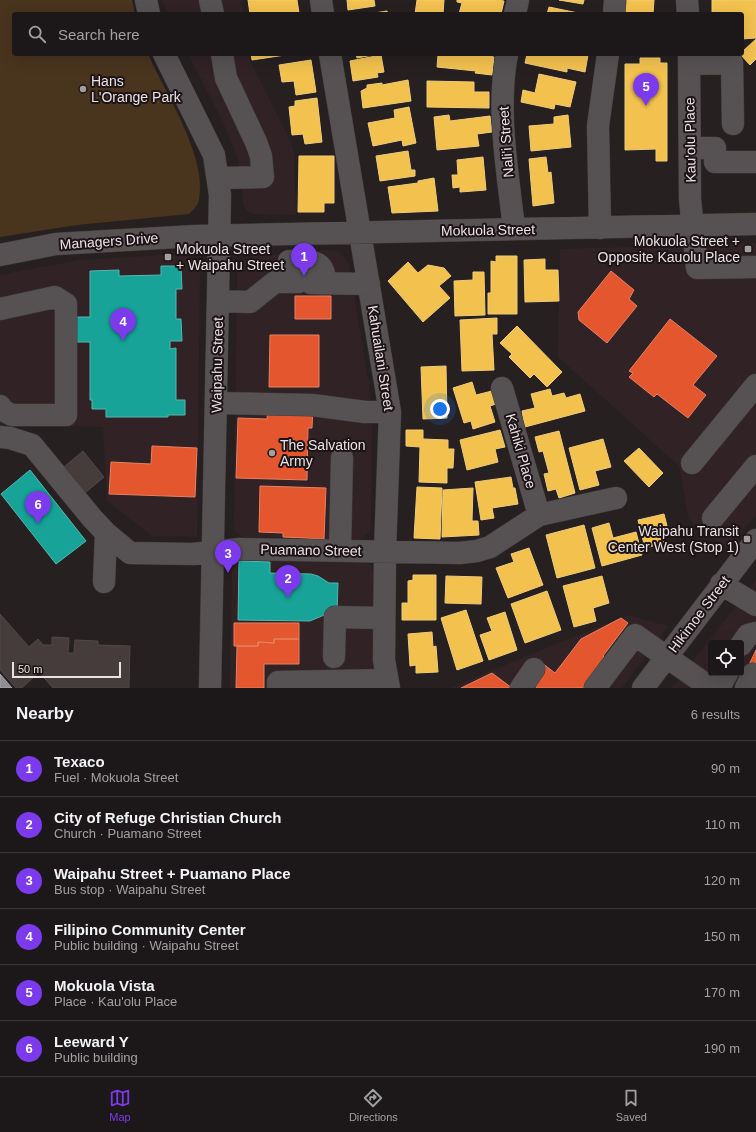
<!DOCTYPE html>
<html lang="en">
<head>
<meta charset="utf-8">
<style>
  :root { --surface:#1c1819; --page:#292526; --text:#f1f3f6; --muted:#a0a0a2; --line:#3a3738; --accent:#7c3aed }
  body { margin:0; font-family:Arial,sans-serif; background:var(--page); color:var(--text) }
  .controls { position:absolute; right:12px; bottom:12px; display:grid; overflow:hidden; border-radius:4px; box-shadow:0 4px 16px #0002 }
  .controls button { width:36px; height:36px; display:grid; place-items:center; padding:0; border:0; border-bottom:1px solid var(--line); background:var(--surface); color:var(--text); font:20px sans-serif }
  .scale { position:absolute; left:12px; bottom:10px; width:109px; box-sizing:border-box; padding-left:4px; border:2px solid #e9e2e3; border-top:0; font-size:11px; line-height:14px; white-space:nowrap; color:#e9e2e3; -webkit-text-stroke:3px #1e1417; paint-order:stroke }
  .you { position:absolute; left:440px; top:409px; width:14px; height:14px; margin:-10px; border:3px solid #fff; border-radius:50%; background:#1a73e8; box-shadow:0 0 0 6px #1a73e833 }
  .badge { display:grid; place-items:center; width:26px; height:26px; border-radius:50%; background:var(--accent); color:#fff; font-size:13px; font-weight:700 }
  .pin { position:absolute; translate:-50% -33px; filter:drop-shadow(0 1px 2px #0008) }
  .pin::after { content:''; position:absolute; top:21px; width:14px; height:12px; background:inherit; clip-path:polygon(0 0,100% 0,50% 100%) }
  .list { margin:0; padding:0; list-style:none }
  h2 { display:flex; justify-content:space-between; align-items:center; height:52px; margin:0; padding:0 16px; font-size:17px }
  h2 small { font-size:13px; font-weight:400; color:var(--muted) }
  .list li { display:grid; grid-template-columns:26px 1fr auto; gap:12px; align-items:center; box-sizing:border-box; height:56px; padding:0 16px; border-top:1px solid var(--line) }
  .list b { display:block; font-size:15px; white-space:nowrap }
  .list p { margin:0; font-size:13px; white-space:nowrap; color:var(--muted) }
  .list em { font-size:13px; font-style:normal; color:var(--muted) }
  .icon { flex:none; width:22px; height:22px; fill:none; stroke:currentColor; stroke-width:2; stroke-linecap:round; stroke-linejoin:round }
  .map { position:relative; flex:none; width:756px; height:688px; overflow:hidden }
  .search { position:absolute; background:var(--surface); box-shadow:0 4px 16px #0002; left:12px; right:12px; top:12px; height:44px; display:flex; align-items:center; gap:10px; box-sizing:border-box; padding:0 14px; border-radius:4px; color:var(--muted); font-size:15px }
  .sheet { height:388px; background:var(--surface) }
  nav { display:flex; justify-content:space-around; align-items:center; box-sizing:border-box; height:56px; border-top:1px solid var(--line); background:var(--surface); font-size:11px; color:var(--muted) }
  nav a { display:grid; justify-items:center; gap:2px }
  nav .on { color:var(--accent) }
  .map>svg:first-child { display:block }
</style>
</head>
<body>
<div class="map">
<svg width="756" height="688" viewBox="0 0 756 688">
  <rect width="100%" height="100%" fill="#262021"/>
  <path fill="#312226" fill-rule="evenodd" d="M162,0H241L243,14H168Z
    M188,54H248L249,59L292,145L294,154L296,215L252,214L246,210L243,204L239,162L223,122Z
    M756,243V515L728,549L689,520L679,466L558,357L560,249Z
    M327,250L339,252L347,260L349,265L369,385L372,420L371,530L359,540L243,537L236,532L234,526L237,271L242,262L254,256Z
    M181,254L194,260L200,270L197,537L152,536L107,501L103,427L0,424V275L79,260Z
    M241,559L366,563L371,566L373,571L374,673L377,688H230L232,570L233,565Z
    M756,580V688H672ZM711,643H741V673H711Z
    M627,615L668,626L622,688H449Z"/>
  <path fill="#49341e" d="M0,0H132L135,14H14V54H148C165,93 208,157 199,200C198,206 193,210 189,214L77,225L0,237Z"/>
  <path fill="#f2c14e" stroke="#efcb7b" d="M248,0H297L299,13L250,14Z
    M347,0H374L375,6L348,10Z
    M417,0H444L443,14H415Z
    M457,0H497L504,1L501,14L486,12V14H459L462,3L457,2Z
    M559,0H584L583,4Z
    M624,0H654L653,14H624Z
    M712,0H756V38L742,39V14H712Z
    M549,7L583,14H547Z
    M387,11L388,14H368Z
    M756,39V59L750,65L740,54H742V52Z
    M251,54H292L252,60Z
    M356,54H378L357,58Z
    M434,54H476L494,57L492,75L475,73L476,71L437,67L438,55Z
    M527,54H584L588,55L585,72L567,68V72L525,63Z
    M381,55L384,72L377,73L378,77L353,81L350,61Z
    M640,58H660V63H667V161H656V149L625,150V64H640Z
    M311,60L316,92L296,95L294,81L282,82L279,65Z
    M539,74L576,82L570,107L555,104L554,109L521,102L523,90L535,93Z
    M408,80L411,101L363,108L361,91L367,88V85L382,83V85Z
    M427,81L474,82V92H489V108L427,107Z
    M317,98L322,142L305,144L303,134L292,135L289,107L295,106V101Z
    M409,107L416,143L403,146L402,140L373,146L368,123L395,118L394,110Z
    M449,115L450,121L490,116L492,132L477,134L479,146L437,150L434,117Z
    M568,115L571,147L531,151L529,126L554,124V117Z
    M408,151L411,170H415V176L380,181L376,156Z
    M299,156H334V203H324V212H298Z
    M483,157L486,190L460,192V187L453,188L452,175H458L457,160Z
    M546,157L548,173L551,172L554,203L533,206L529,159Z
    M434,178L438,211L392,213L388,187L418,183V181Z
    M496,256H517V314H488V293H491V261L496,262Z
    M545,259V270H558L559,301L525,302L524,260Z
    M408,262L418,273L428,265L444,268L451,276L439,286L450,298L423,322L388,281Z
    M473,272H484L485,315L455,316L454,281L473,280Z
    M497,318V334H492L494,370L462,371L460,320Z
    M517,326L562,372L547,387L534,374L530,378L509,357L512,354L500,343Z
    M446,366L447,418L423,419L421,367Z
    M472,382L476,395L492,391L496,404L490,406L495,422L473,429L471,421L464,423L453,388Z
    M550,389L552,396L564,393L566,398L580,394L585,411L525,427L522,411L535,408L531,394Z
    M406,430H423V439L448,440V449H454L453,468H447V483L419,482L420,447L406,446Z
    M500,430L505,447L495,449L498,462L467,470L460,440Z
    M559,431L575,493L559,498L556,489L548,491L544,474L549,473L543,451L539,452L535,437Z
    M603,439L611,467L595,471L599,485L580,490L569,448Z
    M639,448L663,473L649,487L624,461Z
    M511,477L513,488H515L518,504L492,508L494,518L481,520L475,482Z
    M417,487L442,488L440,539L414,538Z
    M473,488L472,521H478L479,535L442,537L443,490Z
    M664,514L667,526L660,528L664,543L645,548L638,520Z
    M609,523L613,538L636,532L642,555L602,566L592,528Z
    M584,525L595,568L557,578L546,535Z
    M529,548L543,585L508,598L496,568L514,562L511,554Z
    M413,575H436V620H402V603H408V581L413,580Z
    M446,576L482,577L481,604L445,603Z
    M602,576L609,603L593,608L596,621L574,627L563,586Z
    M547,591L561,630L525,643L511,604Z
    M466,610L483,661L457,670L441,618Z
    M505,612L517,650L489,660L480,635L492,631L487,618Z
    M432,632L433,647L436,646L438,672L416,673V665L410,666L408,634Z"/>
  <path fill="#e4572e" stroke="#e68164" d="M611,271L634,290L629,299L637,306L607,343L579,320L578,312Z
    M295,296H331V319H295Z
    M670,319L717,356L693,385L706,395L688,418L657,394L654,397L629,377L633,373L629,371Z
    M270,335H319V387H269Z
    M268,406L313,407L312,428H308L307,480L236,478L238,418L267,419Z
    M152,446L197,448L195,497L109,494L111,462L151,464Z
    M260,486L326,488L324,539L283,537V533L259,532Z
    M621,618L628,623L603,656L606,659L584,688H537L528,681L542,663L555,673L581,639Z
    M234,623H299V639H274V643L258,642V646H234Z
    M274,639H299V664H264V688H236L237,646H258V642L274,643Z
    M756,650V675L746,671Z
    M492,673L512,688H461Z"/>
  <path fill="#17a398" stroke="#56b6ae" d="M161,266H181L182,289H176V319H181L182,341H170V349L176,348V400H185V415H168V417H106V409H92V400H90V342H77L76,317H90V271L119,270V276L161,275Z
    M30,470L86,541L56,564L1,494Z
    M239,561L270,562V573L311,574L318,576L329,583H338L337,613H329L310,621L238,620Z"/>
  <path fill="#8d8d92" stroke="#a9a6aa" d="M0,674L12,688H0Z"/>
  <path fill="#453c3b" stroke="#4e4949" d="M83,451L104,477L85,493L64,467Z
    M0,614L29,647L38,639L43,645H52V637L69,638L68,653H74L75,640L98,641V645L130,646L129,688H53L39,672L22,688H16L0,670Z"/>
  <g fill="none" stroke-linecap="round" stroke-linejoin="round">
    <defs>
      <path id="minor" d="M146,0L149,14
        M210,0L213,14
        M321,0L323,14
        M687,0L688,14
        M515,14L518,0
        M614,14L615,0
        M164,54L214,155L220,195L210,688
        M330,54L390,412L385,551L384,660L389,688
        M507,54C496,111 508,172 514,229
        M689,54L690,199L697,268L756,267
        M689,64L732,63L733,124
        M690,148H715V162H756
        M219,178L263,177L261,156L256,142L226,78L222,54
        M600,228L598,126L608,54
        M0,255L56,244L195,236L756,224
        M289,261C309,262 325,257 325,283
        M311,283L369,284
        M218,301L250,302L275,282H298
        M0,309L55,297L66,304V415H12L4,411L0,406
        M502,388L539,515
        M217,403L312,405L365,412H390
        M0,437L10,438L32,445L92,518L106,533L130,553L193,554L239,549L460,553L477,551L490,547L539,515L616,498
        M692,463L756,385
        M713,518L756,466
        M340,550L342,458
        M104,582L106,533
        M721,584L756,605
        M741,645L748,635L756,633
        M334,657L335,617L384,618
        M278,688V682L386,680
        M521,688L534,669
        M595,688L635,635L711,688
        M643,688L756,540
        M719,688L727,673
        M746,688L753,674"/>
    </defs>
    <use href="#minor" stroke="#403c3d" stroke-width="23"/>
    <use href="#minor" stroke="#565254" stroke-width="22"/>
  </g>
  <g fill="#a59e9f" stroke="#1e1417" stroke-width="1.5">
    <circle cx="83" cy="89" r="4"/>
    <rect x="744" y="245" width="8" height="8" rx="2"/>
    <rect x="164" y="253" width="8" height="8" rx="2"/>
    <circle cx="272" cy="453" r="4"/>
    <rect x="743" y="535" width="8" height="8" rx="2"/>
  </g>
  <g text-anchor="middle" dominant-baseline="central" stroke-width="4" stroke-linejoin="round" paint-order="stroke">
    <g font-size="14" fill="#e9e2e3" stroke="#1e1417" text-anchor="start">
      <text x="91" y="81">Hans<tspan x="91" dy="16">L'Orange Park</tspan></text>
      <text x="740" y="241" text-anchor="end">Mokuola Street +<tspan x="740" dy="16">Opposite Kauolu Place</tspan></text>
      <text x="176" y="249">Mokuola Street<tspan x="176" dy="16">+ Waipahu Street</tspan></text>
      <text x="280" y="445">The Salvation<tspan x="280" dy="16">Army</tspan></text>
      <text x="739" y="531" text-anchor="end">Waipahu Transit<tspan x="739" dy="16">Center West (Stop 1)</tspan></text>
    </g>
    <g font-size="14" fill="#e9e2e3" stroke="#1e1417">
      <text transform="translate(690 140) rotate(-91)">Kau'olu Place</text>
      <text transform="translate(506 142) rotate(-94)">Nali'i Street</text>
      <text transform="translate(488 230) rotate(-1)">Mokuola Street</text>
      <text transform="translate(109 241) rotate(-4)">Managers Drive</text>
      <text transform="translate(381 358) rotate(81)">Kahuailani Street</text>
      <text transform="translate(217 365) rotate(-89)">Waipahu Street</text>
      <text transform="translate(521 451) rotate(74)">Kahiki Place</text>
      <text transform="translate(311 550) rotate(1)">Puamano Street</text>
      <text transform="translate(699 614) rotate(-53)">Hikimoe Street</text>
    </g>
  </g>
</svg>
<div class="controls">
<button><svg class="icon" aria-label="locate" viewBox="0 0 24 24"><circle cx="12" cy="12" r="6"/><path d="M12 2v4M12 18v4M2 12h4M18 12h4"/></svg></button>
</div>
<div class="scale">50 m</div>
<div class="you"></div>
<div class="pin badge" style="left:304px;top:276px">1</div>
<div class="pin badge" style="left:288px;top:598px">2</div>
<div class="pin badge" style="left:228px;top:573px">3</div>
<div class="pin badge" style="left:123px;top:341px">4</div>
<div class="pin badge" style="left:646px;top:106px">5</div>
<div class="pin badge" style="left:38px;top:524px">6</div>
<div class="search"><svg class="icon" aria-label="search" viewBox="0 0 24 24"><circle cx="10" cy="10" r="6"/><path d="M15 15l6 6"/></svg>Search here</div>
</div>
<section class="sheet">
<h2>Nearby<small>6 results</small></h2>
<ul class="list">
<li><span class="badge">1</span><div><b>Texaco</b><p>Fuel · Mokuola Street</p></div><em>90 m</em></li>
<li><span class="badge">2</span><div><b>City of Refuge Christian Church</b><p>Church · Puamano Street</p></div><em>110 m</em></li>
<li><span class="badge">3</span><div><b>Waipahu Street + Puamano Place</b><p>Bus stop · Waipahu Street</p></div><em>120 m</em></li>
<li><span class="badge">4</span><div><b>Filipino Community Center</b><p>Public building · Waipahu Street</p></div><em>150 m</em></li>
<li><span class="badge">5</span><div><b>Mokuola Vista</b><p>Place · Kau'olu Place</p></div><em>170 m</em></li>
<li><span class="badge">6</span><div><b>Leeward Y</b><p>Public building</p></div><em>190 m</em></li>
</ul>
</section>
<nav>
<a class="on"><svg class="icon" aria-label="map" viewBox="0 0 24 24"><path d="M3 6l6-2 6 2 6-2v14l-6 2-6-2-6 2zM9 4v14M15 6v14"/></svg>Map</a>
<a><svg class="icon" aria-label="directions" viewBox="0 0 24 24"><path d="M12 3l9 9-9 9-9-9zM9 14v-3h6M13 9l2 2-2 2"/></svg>Directions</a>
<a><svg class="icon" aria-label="saved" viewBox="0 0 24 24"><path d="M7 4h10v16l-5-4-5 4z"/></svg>Saved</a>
</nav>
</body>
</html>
